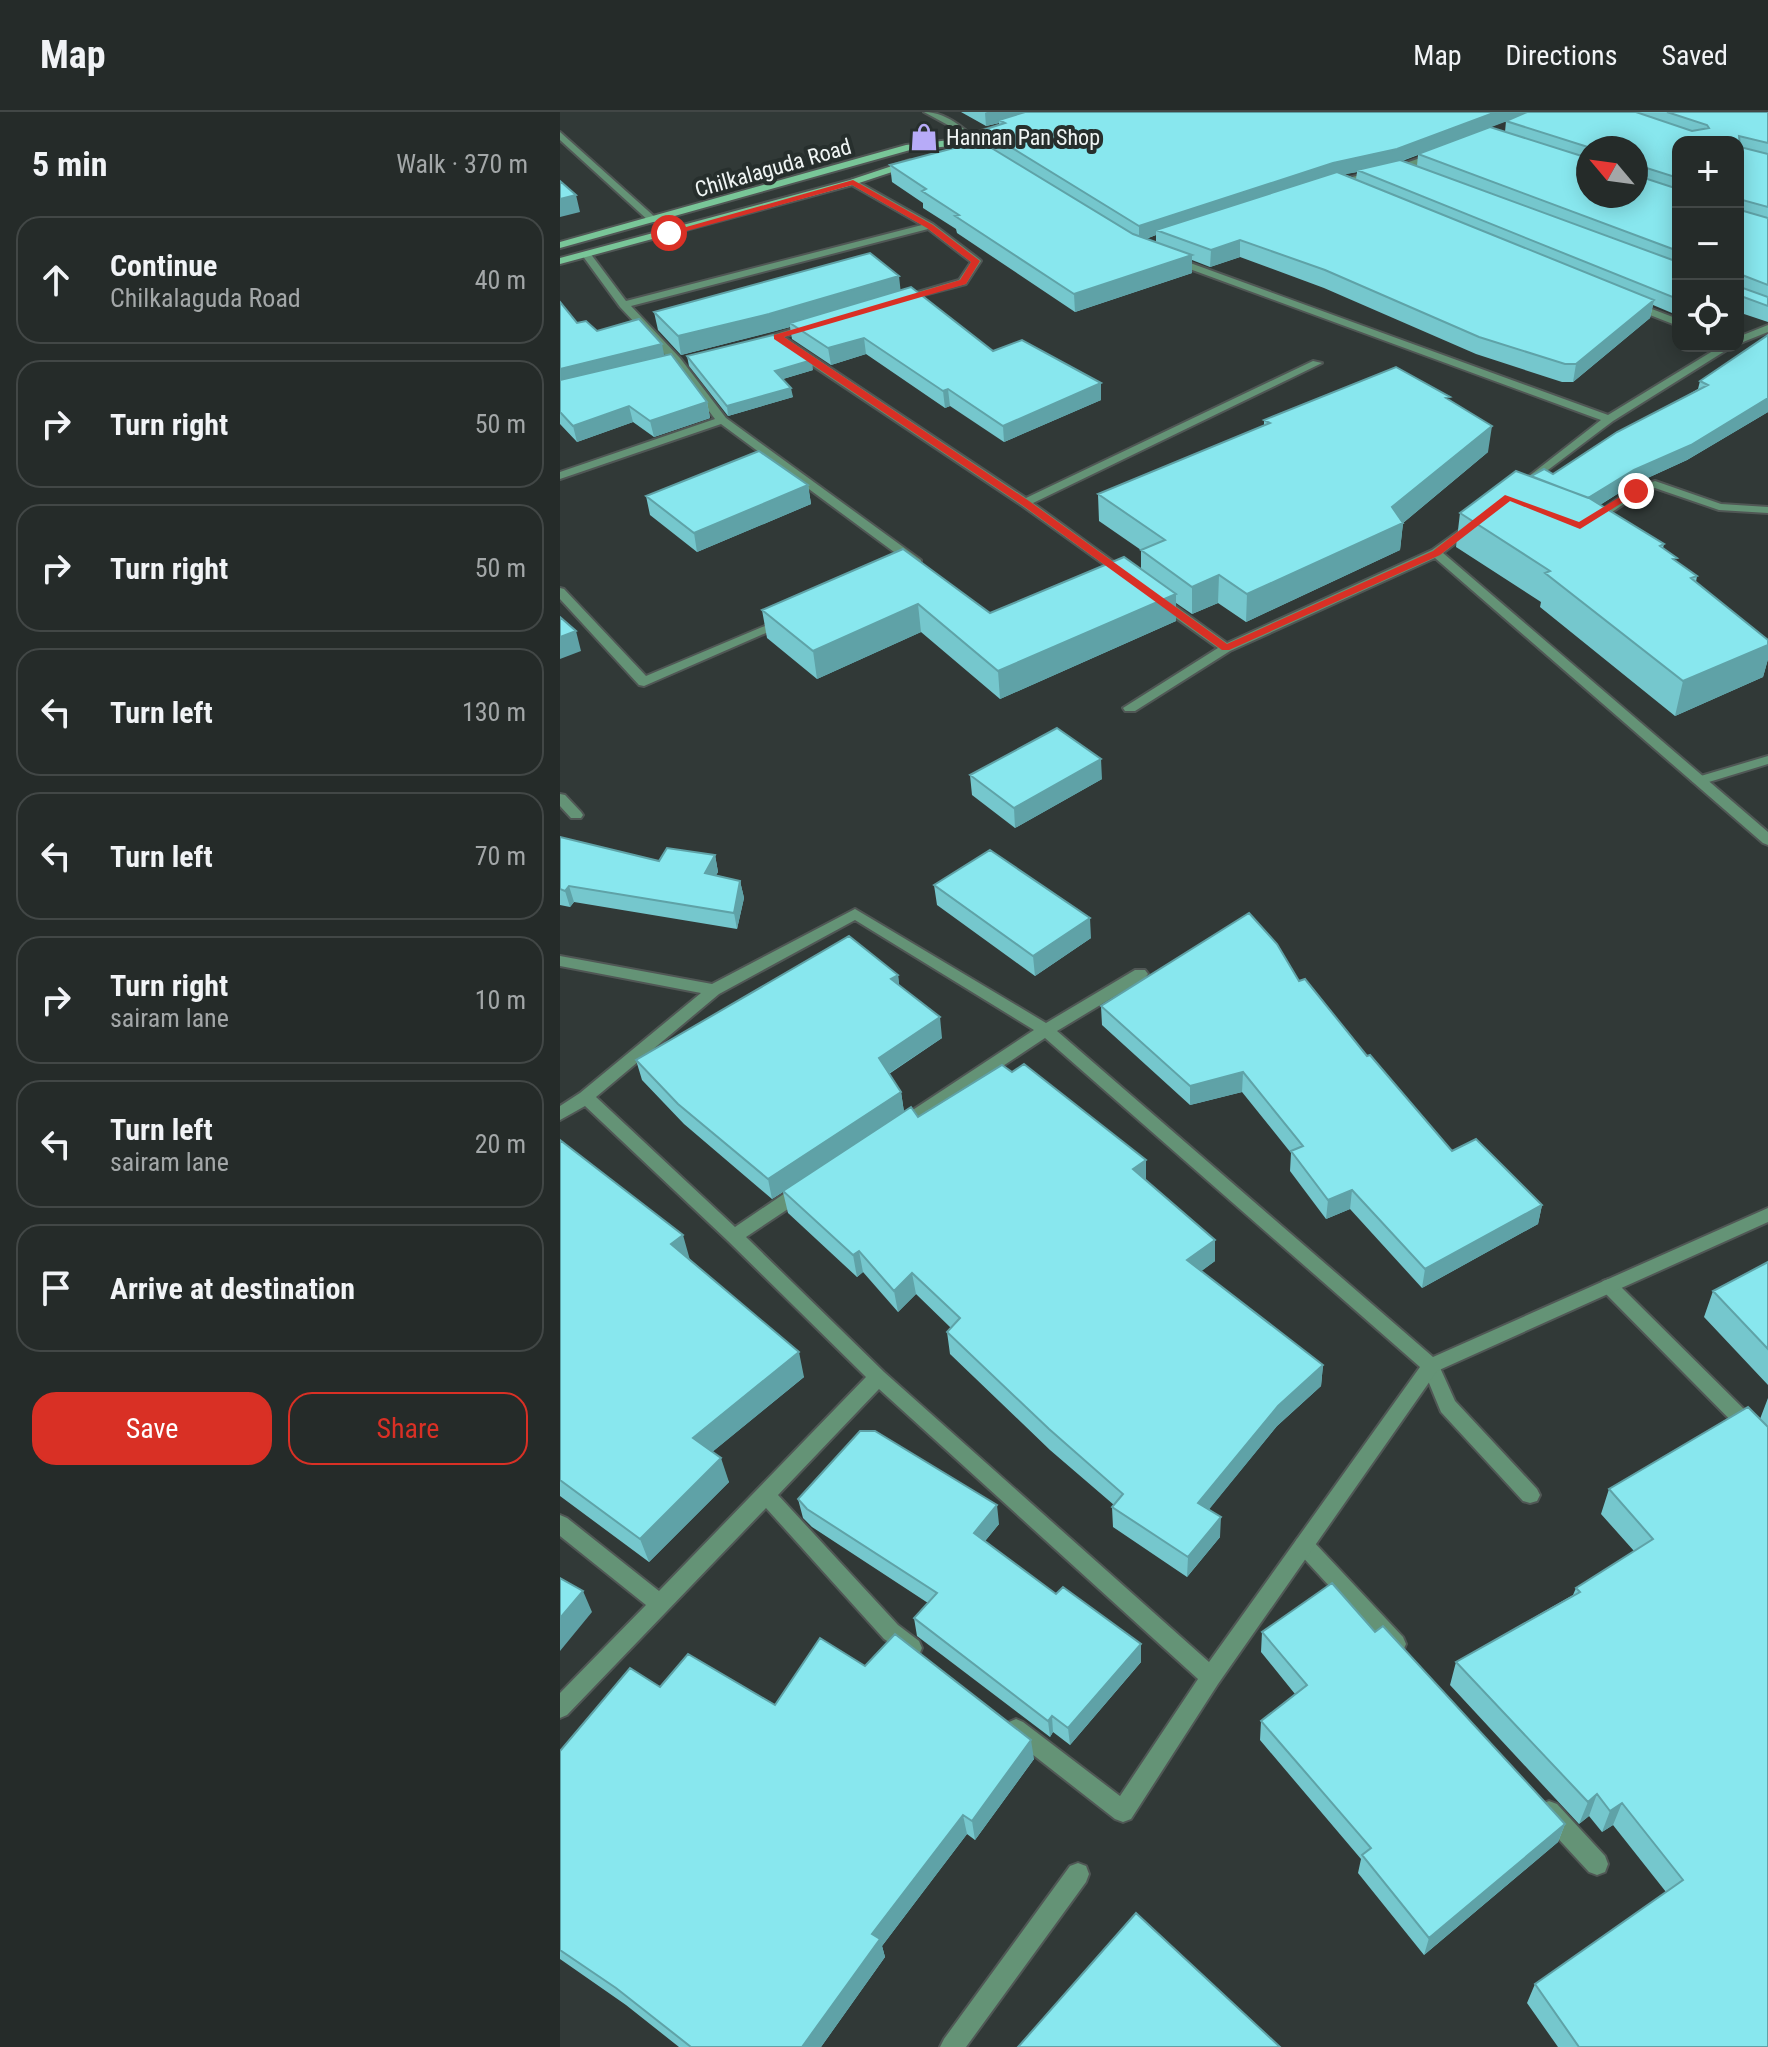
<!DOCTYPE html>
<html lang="en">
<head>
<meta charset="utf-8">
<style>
  :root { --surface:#252b29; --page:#313735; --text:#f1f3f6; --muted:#a3a7a8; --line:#424746; --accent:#d93025 }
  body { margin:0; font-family:"Roboto Condensed",sans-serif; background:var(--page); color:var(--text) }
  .controls { position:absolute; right:24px; top:24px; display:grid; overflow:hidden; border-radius:16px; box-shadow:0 4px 20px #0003 }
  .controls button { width:72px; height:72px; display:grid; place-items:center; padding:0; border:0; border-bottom:2px solid var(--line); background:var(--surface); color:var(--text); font:40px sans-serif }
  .compass { position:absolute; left:1016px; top:24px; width:72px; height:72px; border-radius:50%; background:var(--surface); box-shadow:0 4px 20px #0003; rotate:299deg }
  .stop { position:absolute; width:24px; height:24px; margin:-18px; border:6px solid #d93025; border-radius:50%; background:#fff }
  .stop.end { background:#d93025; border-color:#fff; box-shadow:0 2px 8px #0008 }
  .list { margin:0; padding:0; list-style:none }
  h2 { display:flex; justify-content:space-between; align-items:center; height:104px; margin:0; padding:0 32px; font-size:34px }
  h2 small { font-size:26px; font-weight:400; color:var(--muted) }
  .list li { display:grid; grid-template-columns:52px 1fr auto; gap:24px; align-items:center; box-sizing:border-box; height:128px; margin:0 16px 16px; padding:0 16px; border:2px solid var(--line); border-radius:24px }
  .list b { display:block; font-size:30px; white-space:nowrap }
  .list p { margin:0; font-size:26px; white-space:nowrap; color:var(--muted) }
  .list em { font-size:26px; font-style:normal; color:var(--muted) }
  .actions { display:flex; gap:16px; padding:24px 32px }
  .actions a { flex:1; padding:18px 0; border:2px solid var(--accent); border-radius:24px; text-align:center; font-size:28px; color:var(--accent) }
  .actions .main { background:var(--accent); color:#fff }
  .icon { flex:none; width:44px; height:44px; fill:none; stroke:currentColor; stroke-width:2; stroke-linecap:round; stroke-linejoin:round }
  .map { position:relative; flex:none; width:1208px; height:1935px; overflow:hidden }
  header { display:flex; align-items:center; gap:48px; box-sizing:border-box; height:112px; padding:0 40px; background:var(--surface); border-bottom:2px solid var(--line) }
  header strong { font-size:38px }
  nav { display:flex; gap:44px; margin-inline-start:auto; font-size:28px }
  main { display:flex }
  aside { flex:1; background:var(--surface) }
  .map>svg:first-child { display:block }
</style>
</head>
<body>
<header>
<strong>Map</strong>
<nav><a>Map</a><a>Directions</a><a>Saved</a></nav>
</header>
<main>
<aside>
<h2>5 min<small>Walk · 370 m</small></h2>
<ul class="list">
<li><svg class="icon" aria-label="ahead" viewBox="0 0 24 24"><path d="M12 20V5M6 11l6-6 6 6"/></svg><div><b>Continue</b><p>Chilkalaguda Road</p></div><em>40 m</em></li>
<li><svg class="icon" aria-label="right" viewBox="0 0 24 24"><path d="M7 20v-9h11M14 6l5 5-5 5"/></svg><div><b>Turn right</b></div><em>50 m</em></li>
<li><svg class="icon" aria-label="right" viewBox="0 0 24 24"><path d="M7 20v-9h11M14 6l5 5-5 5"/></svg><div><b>Turn right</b></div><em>50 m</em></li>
<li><svg class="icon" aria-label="left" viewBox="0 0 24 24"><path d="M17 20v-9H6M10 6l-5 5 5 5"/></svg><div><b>Turn left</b></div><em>130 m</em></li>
<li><svg class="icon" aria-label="left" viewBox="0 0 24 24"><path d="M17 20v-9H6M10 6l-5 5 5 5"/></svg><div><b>Turn left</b></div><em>70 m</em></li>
<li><svg class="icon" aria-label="right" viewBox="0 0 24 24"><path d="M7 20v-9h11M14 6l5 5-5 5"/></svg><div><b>Turn right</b><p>sairam lane</p></div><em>10 m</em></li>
<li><svg class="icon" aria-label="left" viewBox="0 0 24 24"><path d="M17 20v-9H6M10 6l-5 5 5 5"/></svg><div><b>Turn left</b><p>sairam lane</p></div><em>20 m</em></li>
<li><svg class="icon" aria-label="arrive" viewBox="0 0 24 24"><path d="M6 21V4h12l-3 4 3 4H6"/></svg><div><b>Arrive at destination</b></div></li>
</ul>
<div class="actions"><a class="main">Save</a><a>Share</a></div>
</aside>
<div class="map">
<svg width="1208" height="1935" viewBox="0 0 1208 1935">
  <rect width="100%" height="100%" fill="#313937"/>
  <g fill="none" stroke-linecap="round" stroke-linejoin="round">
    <defs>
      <path id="service" d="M1095,369L1161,392L1208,395V401L1159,398L1095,376L1080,381L1036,411L1026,409L1072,377Z
        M1208,644V652L1139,673L1132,669L1134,666Z
        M1049,1167L1055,1169L1208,1321V1341L1201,1339L1043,1179L1040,1174L1043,1169Z
        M871,1246L877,1249L895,1289L977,1377L980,1383L977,1389L970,1391L963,1389L881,1300L862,1254L865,1249Z
        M744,1424L751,1427L843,1525L846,1532L843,1539L836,1541L829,1539L737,1439L734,1433L737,1427Z
        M989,1689L997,1692L1045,1744L1048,1752L1045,1760L1037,1763L1029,1760L981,1708L978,1700L981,1692Z"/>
      <path id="minor" d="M364,0C389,0 410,21 426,38L419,40L388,13Z
        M0,20L96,106V110H90L0,28Z
        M878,40L881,41V45L843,58L773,74L768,71L837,54Z
        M293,67L373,112L419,147L421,149L406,172L337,190V186L399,168L411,150L368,117L71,194L120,246L166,306L361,448V454H353L161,312L0,367V360L155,307L112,250L60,195L22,143L24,141H30L66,189L362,113L290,72L288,70Z
        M611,144L1048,303L1161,234H1173L1053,309L968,373L964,372V368L1041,308L608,149L606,147Z
        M1071,189L1118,207V214L1067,194V190Z
        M246,213L255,215L224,225L466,386L753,249L762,251L473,391L568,460L570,463L564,467L461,393L214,228L195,233L190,230Z
        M1208,213V220L1178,232V225Z
        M915,407L921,411L919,413L883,441L1208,720V733L1203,731L875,446L670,539L575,599H565L563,596L658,536L595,491V485H603L667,531L872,438Z
        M0,476L4,477L86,564L219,508H227L229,511L84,574L79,573L0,487Z
        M0,682L5,683L21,700L23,703L21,706H11L0,694Z
        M295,797L486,911L575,858H585L588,862L585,866L497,919L873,1245L1208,1096V1110L877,1259L658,1572L571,1707L563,1710L555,1707L449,1624L446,1617L449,1610L456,1607L463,1610L560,1684L638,1567L319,1277L218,1383L338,1513L359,1529L362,1536L359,1543L352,1545L324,1527L206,1396L7,1603L0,1606V1581L86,1493L0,1424V1403L7,1406L99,1479L306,1265L168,1129L25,994L0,1008V994L20,981L141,881L0,854V844L152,872ZM295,808L474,918L333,1011L331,1015L333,1019H345L485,926L860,1255L649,1550L324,1260L186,1125L249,1083L251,1078L249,1073H237L175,1115L36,985L159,882Z
        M518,1751L526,1754L529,1762L526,1770L406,1935H380L384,1927L510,1754Z"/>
      <path id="secondary" d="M445,12L449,15L448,17L391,34L350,38L0,136V130L346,33L390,28Z
        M350,48L354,51L353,53L296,72L0,152V146L290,68Z"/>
    </defs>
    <use href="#service" stroke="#505755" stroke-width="4"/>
    <use href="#minor" stroke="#505755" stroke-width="4"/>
    <use href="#secondary" stroke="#505755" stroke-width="4"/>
    <use href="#service" fill="#649376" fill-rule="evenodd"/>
    <use href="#minor" fill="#649376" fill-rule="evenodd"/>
    <use href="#secondary" fill="#79c698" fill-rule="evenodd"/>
  </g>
  <path fill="#75c7cd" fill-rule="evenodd" d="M401,0H1208V210L1178,200V30H1118V199L1112,201L1093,193L1090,206L1013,270H1002L916,242L764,176L680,145L650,155L632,148V161L515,200L397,121L396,117L363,96V91L332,70L330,53L424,31L423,18L439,13V11L426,14ZM946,9L945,20L930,15ZM1028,36H1076L1028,84ZM858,43L857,54L842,49ZM797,60L796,67L784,62ZM596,123V130L586,127Z
    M340,178L433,239L541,271V288L444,330L390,294L385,296L306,242L271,253L232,227L230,215L121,243L98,218L94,200Z
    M0,190L17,211L105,243L147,290L150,306L94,325L73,310L17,330L0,312Z
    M1208,223V300L1127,348L1070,374L1040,393L1104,432L1103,436L1116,449L1137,464L1136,470L1208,528V547L1203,565L1115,604L980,495L981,490L896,435L900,401L971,364L993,362L1138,277L1140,269Z
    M127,244L253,258L223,267L233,285L168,304L129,254Z
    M889,288L928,340L843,411L840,438L686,510L658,491L632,502L616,491V509L440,587L361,520L257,567L207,526L202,498L343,437L430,501L581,456V438L539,409L538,382L704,314V308Z
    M248,373L251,392L137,440L90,403L86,384Z
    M410,663L542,667L455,716L412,683Z
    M0,725L99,749L155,743L158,760L156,763L180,769L184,786L177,817L14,790L10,795L0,793Z
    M374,773L531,826L475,864L377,793Z
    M338,863L339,873L382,926L329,962L341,980L344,1000L358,1005L452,960L586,1048V1069L655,1149L641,1159L763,1253L761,1274L717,1314L649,1397L660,1425L627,1465L553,1415L552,1395L554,1393L490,1338L390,1242L387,1220L391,1216L356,1182L338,1200L303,1160L297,1165L228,1101L223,1080L212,1087L124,1012L82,968L76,948Z
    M739,869L892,1039L982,1093L978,1112L862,1176L790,1097L766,1107L730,1059L731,1041L682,980L630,993L542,913L541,894Z
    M0,1028L130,1148L244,1265L152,1340L169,1370L89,1450L0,1384Z
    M1208,1150V1273L1144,1205L1153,1179Z
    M1208,1286V1935H998L967,1891L975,1872L1106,1780L1053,1713L1042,1720L1029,1704L1019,1712L890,1573L896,1550L1013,1483L1016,1476L1074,1439L1041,1402L1049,1377L1200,1307Z
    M238,1387L439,1412L425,1429L496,1482L581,1532V1550L510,1633L493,1620L490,1625L357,1524L354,1506L368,1491L252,1415L243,1406Z
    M702,1520H815L1005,1712L998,1730L864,1843L798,1761L801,1747L700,1628L701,1609L735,1582L701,1540Z
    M305,1554L474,1647L415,1728L407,1722L322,1834L325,1845L261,1935H119L66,1893L0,1847V1639L100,1575L215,1593Z"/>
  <path fill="#5fa2a7" d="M427,0H476L439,8V11L426,14L425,1Z
    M936,0H971L836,51L797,58V60L772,65L596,118V123L579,129V114L773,51Z
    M16,83L20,100L0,105V87Z
    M680,128V145L650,155L651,138Z
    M632,143V161L515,200L514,182Z
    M339,164L341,182L230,211V215L212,220L121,243L118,224Z
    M1118,185V199L1112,201L1115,186Z
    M1094,188L1090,206L1013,270L1016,252Z
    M304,226L306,242L271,253L268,236Z
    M102,232L105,247L0,274V257Z
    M252,248L253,258L216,269L215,259Z
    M541,271V288L444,330L443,314Z
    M231,276L233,285L168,304L167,294Z
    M388,277L390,294L385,296L383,279Z
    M1208,286V300L1127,348L1070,374L1019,406L1022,390L1074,358Z
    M147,290L150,306L94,325L90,309Z
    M69,294L73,310L17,330L13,314Z
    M932,314L928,340L843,411L840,438L686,510L687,482L832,395Z
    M248,373L251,392L137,440L134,421Z
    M659,463L658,491L632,502V475Z
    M616,482V509L440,587L438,559Z
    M358,492L361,520L257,567L253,539Z
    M16,519L21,539L0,547V525Z
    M1208,533V547L1203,565L1115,604L1123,569Z
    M541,647L542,667L455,716L454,696Z
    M155,743L158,760L148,777L145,761Z
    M180,769L184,786L177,817L174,801Z
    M9,774L14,790L10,795L5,779Z
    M530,806L531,826L475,864L473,844Z
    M338,863L340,883L331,867Z
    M380,905L382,926L322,966L319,946Z
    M683,960L682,980L630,993V974Z
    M341,980L344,1000L212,1087L208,1067Z
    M586,1048V1069L573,1057Z
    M792,1078L790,1097L766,1107L768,1088Z
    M982,1093L978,1112L862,1176L865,1157Z
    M123,1123L130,1148L111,1132Z
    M655,1128V1149L627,1170V1148Z
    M299,1139L303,1160L297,1165L293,1143Z
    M352,1161L356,1182L338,1200L334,1179Z
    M239,1240L244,1265L140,1350L133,1326Z
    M763,1253L761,1274L717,1314L638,1411V1391L718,1294Z
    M161,1346L169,1370L89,1450L80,1427Z
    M437,1393L439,1412L417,1439L414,1421Z
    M661,1405L660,1425L627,1465L628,1445Z
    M23,1479L32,1500L0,1539V1506Z
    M581,1532V1550L510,1633L508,1616Z
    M492,1604L493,1620L490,1625L488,1609Z
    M471,1628L474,1647L415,1728L412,1709Z
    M1037,1682L1029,1704L1019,1712L1028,1690Z
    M1062,1691L1053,1713L1042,1720L1050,1699Z
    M403,1703L407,1722L322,1834L325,1845L261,1935H242L312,1822Z
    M1005,1712L998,1730L864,1843L869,1826Z"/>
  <path fill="#88e7ee" stroke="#5fa2a7" stroke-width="2" d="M465,0H936L837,37L773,51L579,114L423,18L445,11L439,8Z
    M967,0H1076L1132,19L1149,16L1147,13L1107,0H1208V31L1179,24L1180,35L1208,42V95L1179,87L1180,98L1208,106V173L1182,163L1178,166L1180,175L1208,185V194L1178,183V30H1118V66L1077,53L1078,64L1118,77V139L858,42L930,15L1028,46V84H1076V36H1031L946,9Z
    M420,29L573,122L632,143L514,182L395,104L399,103L362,79L366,77L330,53Z
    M840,48L1118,150V185L1115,186L797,58Z
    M777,60L1094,188L1016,252H1005L919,225L765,158L680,128L651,138L596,118Z
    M0,69L16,83L0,87Z
    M310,141L339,164L209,202L118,224L94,200Z
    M351,175L433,239L462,228L541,271L443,314L388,277L383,279L304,226L268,236L230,211Z
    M0,190L17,211L26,209L37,219L79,207L102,232L0,257Z
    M213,223L252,248L215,259L231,276L167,294L127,244Z
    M1208,223V286L1131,333L1074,358L1028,386L971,364L984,357L993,362L1057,320L1148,273L1140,269Z
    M111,242L147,290L90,309L69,294L13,314L0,300V268Z
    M836,255L890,285L886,286L932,314L832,395L843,411L687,482L659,463L632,475L581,438L605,428L538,382L710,311L704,308Z
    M199,339L248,373L134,421L86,384Z
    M956,359L1029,386L1104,432L1100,434L1117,446L1113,447L1137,464L1131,466L1208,528V533L1123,569L985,461L990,459L900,401Z
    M343,437L430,501L564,445L616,482L438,559L358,492L253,539L202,498Z
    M0,505L16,519L0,525Z
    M497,616L541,647L454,696L410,663Z
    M0,725L99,749L107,736L155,743L145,761L180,769L174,801L9,774L5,779L0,777Z
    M430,738L530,806L473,844L374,773Z
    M689,801L717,832L739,869L745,867L807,944L810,943L892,1039L916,1027L982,1093L865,1157L792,1078L768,1088L731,1039L743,1034L683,960L630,974L541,894Z
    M289,824L338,863L331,867L380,905L319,946L341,980L208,1067L118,992L76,948Z
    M464,952L586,1048L573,1057L655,1128L627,1148L763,1253L718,1294L638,1391L661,1405L628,1445L552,1395L563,1382L489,1317L387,1220L400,1206L352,1161L334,1179L299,1139L293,1143L223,1079L351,995L358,1005L442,953L452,960Z
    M0,1028L123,1123L111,1132L239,1240L133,1326L161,1346L80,1427L0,1368Z
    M1208,1150V1237L1153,1179Z
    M1188,1295L1208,1315V1935H1019L975,1872L1123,1768L1062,1691L1050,1699L1037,1682L1028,1690L896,1550L1020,1480L1016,1476L1093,1427L1049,1377Z
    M300,1319H315L437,1393L414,1421L496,1482L503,1475L581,1532L508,1616L492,1604L488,1609L354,1506L377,1481L247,1397L238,1387Z
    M0,1466L23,1479L0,1506Z
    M772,1471L815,1520L823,1514L1005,1712L869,1826L802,1743L811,1736L701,1609L747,1573L702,1520Z
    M335,1522L471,1628L412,1709L403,1703L312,1822L320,1827L242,1935H131L56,1876L0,1838V1639L70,1556L100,1575L128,1542L215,1593L260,1526L305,1554Z
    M576,1801L720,1935H458Z"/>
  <path fill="#d93025" d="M293,68L373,113L420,149L406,172L224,225L469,389L667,532L873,439L945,383L1019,410L1073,377L1081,379L1020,417L950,389L880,443L669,538H662L462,393L214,227V223L400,168L411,150L367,116L292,73L112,123L105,121Z"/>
  <defs>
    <symbol id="shop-bare" viewBox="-9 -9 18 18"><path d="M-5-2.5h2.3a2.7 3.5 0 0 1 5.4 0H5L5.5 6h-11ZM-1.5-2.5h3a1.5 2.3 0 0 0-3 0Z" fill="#b7abf8" stroke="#272f2d" stroke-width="2.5" paint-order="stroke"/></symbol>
  </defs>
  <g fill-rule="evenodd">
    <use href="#shop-bare" x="344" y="5" width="40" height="40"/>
  </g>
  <g text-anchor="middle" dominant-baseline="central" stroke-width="8" stroke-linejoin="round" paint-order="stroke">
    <g font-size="22" fill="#f0f5f4" stroke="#272f2d" text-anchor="start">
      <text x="386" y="25">Hannan Pan Shop</text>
    </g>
    <g font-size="22" fill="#f0f5f4" stroke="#272f2d">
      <text transform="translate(213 56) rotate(-16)">Chilkalaguda Road</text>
    </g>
  </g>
</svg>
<div class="controls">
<button>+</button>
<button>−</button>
<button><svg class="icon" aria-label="locate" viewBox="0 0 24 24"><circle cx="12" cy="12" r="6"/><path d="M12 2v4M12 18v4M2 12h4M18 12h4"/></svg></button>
</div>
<svg class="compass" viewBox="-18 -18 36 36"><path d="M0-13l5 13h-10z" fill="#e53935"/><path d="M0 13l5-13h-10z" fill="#a3a7a8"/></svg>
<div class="stop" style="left:109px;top:121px"></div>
<div class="stop end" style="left:1076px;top:379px"></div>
</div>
</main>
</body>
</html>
